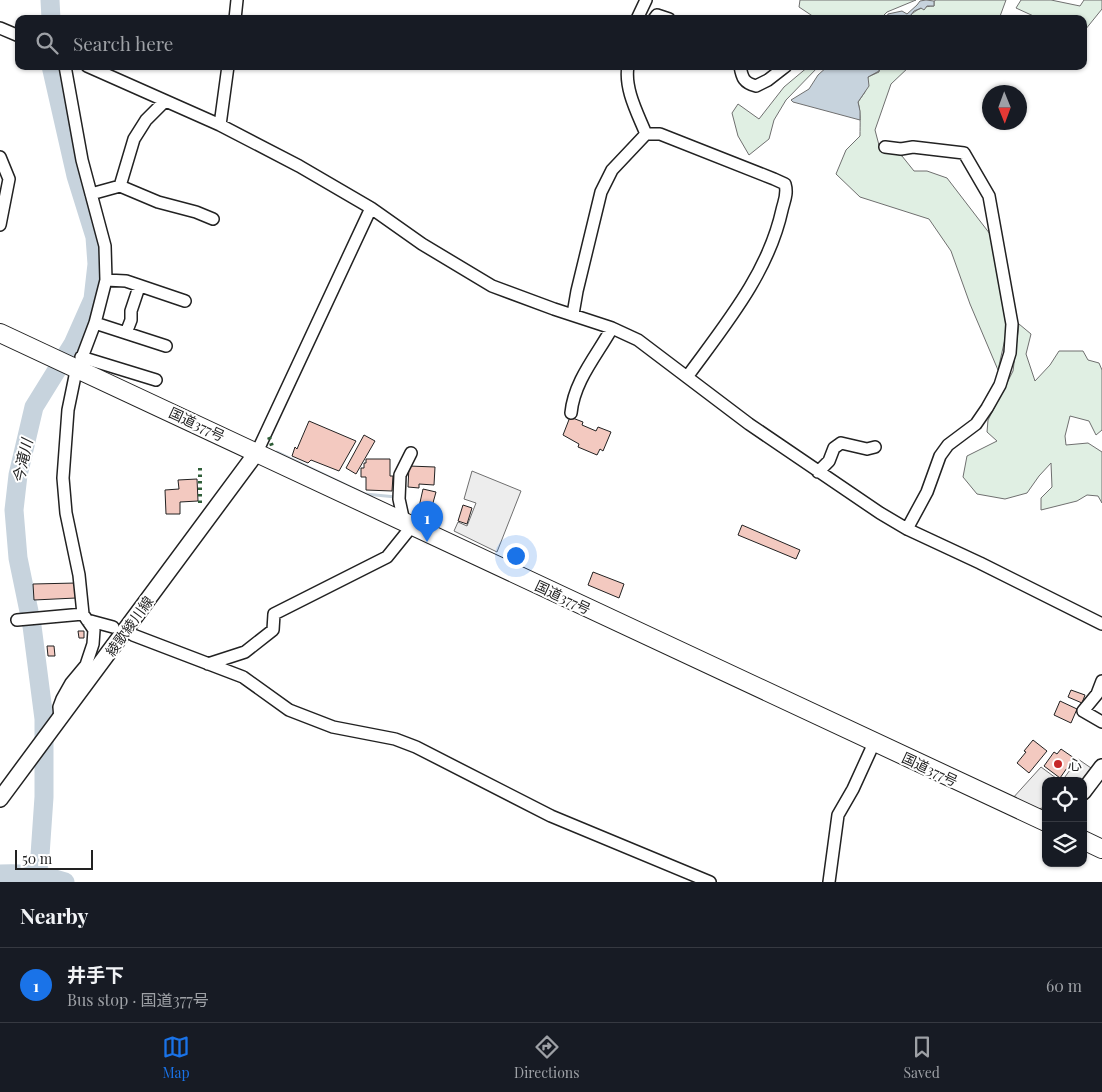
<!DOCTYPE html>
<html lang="en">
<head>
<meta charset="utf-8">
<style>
  :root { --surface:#171b24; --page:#242831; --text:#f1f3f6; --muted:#9ea1a6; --line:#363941; --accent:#1a73e8 }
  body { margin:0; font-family:"Playfair Display","Noto Sans JP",serif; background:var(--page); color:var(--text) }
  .controls { position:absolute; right:15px; bottom:15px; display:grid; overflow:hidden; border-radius:10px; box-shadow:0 1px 4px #0004 }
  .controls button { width:45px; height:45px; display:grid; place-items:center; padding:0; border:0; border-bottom:1px solid var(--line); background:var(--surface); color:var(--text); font:25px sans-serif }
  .compass { position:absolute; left:982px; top:85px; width:45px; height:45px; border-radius:50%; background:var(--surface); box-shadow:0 1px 4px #0004; rotate:179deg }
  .scale { position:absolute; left:15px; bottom:12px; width:78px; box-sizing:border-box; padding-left:5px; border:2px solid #222; border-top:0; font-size:14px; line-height:18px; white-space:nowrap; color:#222; -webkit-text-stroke:4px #fff; paint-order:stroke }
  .you { position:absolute; left:515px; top:555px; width:18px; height:18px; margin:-12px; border:4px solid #fff; border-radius:50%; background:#1a73e8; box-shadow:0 0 0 8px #1a73e833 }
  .badge { display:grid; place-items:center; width:32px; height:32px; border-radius:50%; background:var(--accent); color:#fff; font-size:16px; font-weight:700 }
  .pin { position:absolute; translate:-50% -41px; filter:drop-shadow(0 1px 2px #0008) }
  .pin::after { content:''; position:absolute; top:26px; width:18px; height:15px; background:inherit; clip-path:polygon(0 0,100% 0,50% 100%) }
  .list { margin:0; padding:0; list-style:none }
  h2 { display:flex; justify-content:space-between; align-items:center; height:65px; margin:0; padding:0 20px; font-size:21px }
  h2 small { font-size:16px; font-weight:400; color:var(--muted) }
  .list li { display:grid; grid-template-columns:32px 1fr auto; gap:15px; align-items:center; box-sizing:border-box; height:75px; padding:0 20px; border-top:1px solid var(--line) }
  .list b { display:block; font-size:19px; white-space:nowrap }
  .list p { margin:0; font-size:16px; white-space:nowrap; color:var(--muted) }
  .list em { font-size:16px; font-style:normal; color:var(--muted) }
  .icon { flex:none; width:28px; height:28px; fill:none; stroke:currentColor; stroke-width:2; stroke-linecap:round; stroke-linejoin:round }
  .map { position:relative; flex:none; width:1102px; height:882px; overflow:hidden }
  .search { position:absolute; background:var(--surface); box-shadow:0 1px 4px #0004; left:15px; right:15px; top:15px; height:55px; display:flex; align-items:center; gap:12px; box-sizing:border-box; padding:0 18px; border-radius:10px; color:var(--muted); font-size:19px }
  .sheet { height:140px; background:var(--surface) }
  nav { display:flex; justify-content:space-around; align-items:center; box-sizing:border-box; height:70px; border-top:1px solid var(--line); background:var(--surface); font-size:14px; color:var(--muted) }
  nav a { display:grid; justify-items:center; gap:2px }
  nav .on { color:var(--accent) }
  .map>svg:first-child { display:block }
</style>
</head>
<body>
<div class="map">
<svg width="1102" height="882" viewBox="0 0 1102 882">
  <rect width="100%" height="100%" fill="#fff"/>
  <path fill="#e0efe3" stroke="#6f6f6f" d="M800,0H916L887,12L880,19H817L799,7Z
    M936,0H1006L999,19H911L910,16C916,9 925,6 934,6V1Z
    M1021,0H1051L1080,6L1084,0H1102V9L1085,30L1083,19H1040L1016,8Z
    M809,66H819L786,100L774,120L769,139L749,155L738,136L732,113L738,104L759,119L784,87Z
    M880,66H910L891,84L875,130L880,149L902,156L914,171H927L947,178L990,234L1007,330L998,370L970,304L951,251L929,219L860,197L836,174L846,150L860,136C860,124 861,113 858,102L865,92L868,77L879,72Z
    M1019,324L1031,334L1026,354L1035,381L1050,365L1059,351H1083L1088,360L1099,363L1102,370V430L1096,435L1089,421L1070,416L1065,436L1066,445L1088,443L1102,452V503L1098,496L1087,495L1077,501L1041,510V498L1052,487L1051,463L1039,476L1027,493L1005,499L977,494L963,477L967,456L997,441L987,432L988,420L1013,371Z"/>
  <path fill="#ededed" stroke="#6f6f6f" d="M472,471L521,491L497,552L454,531L458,522L467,526L476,503L464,499Z
    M1078,759L1091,768L1081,781H1062Z
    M1041,767L1060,781H1046V807L1031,811L1012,799Z"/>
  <path fill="#c7d3dd" stroke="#6f6f6f" d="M926,0L934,1V6H927L924,10L921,8L914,11L910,16L911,19H886L888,14L902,11L907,14L917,5L920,1Z
    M828,66H880L879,71L868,77L869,86L858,102L860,111V120L793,102L791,100L809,89L818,75Z"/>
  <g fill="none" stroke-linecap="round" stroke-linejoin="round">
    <path stroke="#c7d3dd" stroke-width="3" d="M277,452L365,494L396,497"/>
    <path stroke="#c7d3dd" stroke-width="19" d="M50,0L51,19
      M0,874C22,873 43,874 65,882
      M37,875L40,855L44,797V719L32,626L18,558L14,510L18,475L34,407L73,344L93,299L97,264L95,237L76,176L51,66"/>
  </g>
  <path fill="#f3c9c0" stroke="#222" d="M570,417L583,422L582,425L596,431L598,427L611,432L603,451L600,449L597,455L578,447L579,444L563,435Z
    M309,421L356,441L339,471L311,460L308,463L292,456L295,447L297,449Z
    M364,435L375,441L356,474L346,468Z
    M366,459H390V476H393L392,491L366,490V477H361V468H364V463H366Z
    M409,466L435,467L434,485L419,484V488L408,487Z
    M197,479L198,501L180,502V514H166L165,490L179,489L178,480Z
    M423,489L436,492L431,510L419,507Z
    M463,505L472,508L467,524L458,521Z
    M742,525L800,550L796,559L738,535Z
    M593,572L624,584L619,598L588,585Z
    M76,583V598L34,600L33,584Z
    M78,631H84V638H79Z
    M47,646H54L55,656H48Z
    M1071,690L1085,695L1082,703L1068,697Z
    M1060,701L1077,709L1071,723L1054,715Z
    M1033,740L1047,751L1029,773L1017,763L1026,752L1024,751Z
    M1061,749L1074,758L1060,778L1044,766L1054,752L1057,754Z"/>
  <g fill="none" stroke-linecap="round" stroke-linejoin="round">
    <defs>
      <path id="minor" d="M235,19L237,0
        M637,19L646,0
        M654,19L657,15L669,19
        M0,28L19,36
        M87,66L220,125L299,166L371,208L422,244L492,286L554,309L612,328L638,340L749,424L880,513L907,529L980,563L1102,624
        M740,66C742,78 744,83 756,86L768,80L786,66
        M220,125L228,66
        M646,134H660L774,179L785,184C788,194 784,201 782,210C768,274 724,326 687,377
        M885,147L901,149L913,147L964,153L989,196L1012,324L1010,353L1000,385L987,408L976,424L948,445L940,456L927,492L907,529
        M0,157L9,179L0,225
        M120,186L158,202L196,212L213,219
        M91,194L120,186L134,139L146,120L165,101
        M106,280L126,281L185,301
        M573,314L577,291L601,192L612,170L646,134C638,114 624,89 628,66
        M95,323L166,346
        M126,333L131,320V311L139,287
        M81,357L156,380
        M571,413C574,381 597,355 612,328
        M257,452L371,208
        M818,472L829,461L834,448L841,443L867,449L875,447
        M404,522L399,499L400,475L411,453
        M17,620L83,614
        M87,620L113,627
        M133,635L243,677L289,710L333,727L395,739L416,747L551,816L710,882
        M208,664L245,652L273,630L274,614L387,557L412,526
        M1102,681L1097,694L1083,711L1102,722
        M60,719L59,707L62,699L71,683L86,665L93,644L94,630L83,614L79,575L66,513L63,478L68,410L75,376L95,323L106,280L105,246L82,160L65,66
        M829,882L838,815L853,789L874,743"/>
      <path id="major" d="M1083,792L1102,767
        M0,799L257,452"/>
      <path id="highway" d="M0,333L1046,822
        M1083,840L1102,849"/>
    </defs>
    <use href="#minor" stroke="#222" stroke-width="14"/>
    <use href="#major" stroke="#222" stroke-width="18"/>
    <use href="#highway" stroke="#222" stroke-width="20"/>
    <use href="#minor" stroke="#fff" stroke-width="11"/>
    <use href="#major" stroke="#fff" stroke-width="15"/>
    <use href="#highway" stroke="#fff" stroke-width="18"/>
    <path stroke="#2f5e38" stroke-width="4" stroke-dasharray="2.5 4" stroke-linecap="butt" d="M269,437L273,449
      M200,468V506"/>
  </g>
  <circle fill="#c62828" stroke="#fff" stroke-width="2" cx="1058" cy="764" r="5"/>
  <g text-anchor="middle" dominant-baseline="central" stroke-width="4" stroke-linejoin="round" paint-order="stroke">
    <g font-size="14" fill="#222" stroke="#fff">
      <text transform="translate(197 424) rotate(25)">国道377号</text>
      <text transform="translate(563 597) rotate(25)">国道377号</text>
      <text transform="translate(129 626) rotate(-54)">綾歌綾川線</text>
      <text transform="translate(930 769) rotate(25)">国道377号</text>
    </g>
    <g font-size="14" fill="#222" stroke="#fff" text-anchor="start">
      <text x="1068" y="764">心</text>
    </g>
    <g font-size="15" font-style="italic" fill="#222" stroke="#fff">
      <text transform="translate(22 461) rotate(-78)">今滝川</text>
    </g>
  </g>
</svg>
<div class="controls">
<button><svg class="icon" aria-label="locate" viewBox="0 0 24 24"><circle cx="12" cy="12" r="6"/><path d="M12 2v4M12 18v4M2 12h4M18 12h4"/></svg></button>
<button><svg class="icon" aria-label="layers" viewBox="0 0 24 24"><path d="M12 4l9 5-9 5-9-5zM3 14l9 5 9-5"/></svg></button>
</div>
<svg class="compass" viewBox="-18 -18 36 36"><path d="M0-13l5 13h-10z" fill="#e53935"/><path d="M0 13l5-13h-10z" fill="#9ea1a6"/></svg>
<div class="scale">50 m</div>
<div class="you"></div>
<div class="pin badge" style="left:427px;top:542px">1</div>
<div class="search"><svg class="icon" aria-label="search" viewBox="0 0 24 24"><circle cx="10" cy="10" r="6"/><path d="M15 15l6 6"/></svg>Search here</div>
</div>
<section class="sheet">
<h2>Nearby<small></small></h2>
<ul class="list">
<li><span class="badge">1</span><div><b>井手下</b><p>Bus stop · 国道377号</p></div><em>60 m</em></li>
</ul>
</section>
<nav>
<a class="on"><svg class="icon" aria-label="map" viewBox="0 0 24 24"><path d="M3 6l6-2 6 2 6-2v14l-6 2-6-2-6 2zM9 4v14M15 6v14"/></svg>Map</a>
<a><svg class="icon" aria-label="directions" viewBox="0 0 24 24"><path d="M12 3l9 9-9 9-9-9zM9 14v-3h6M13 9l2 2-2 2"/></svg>Directions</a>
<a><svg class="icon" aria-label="saved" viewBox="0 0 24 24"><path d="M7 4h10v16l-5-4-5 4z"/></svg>Saved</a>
</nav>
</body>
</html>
